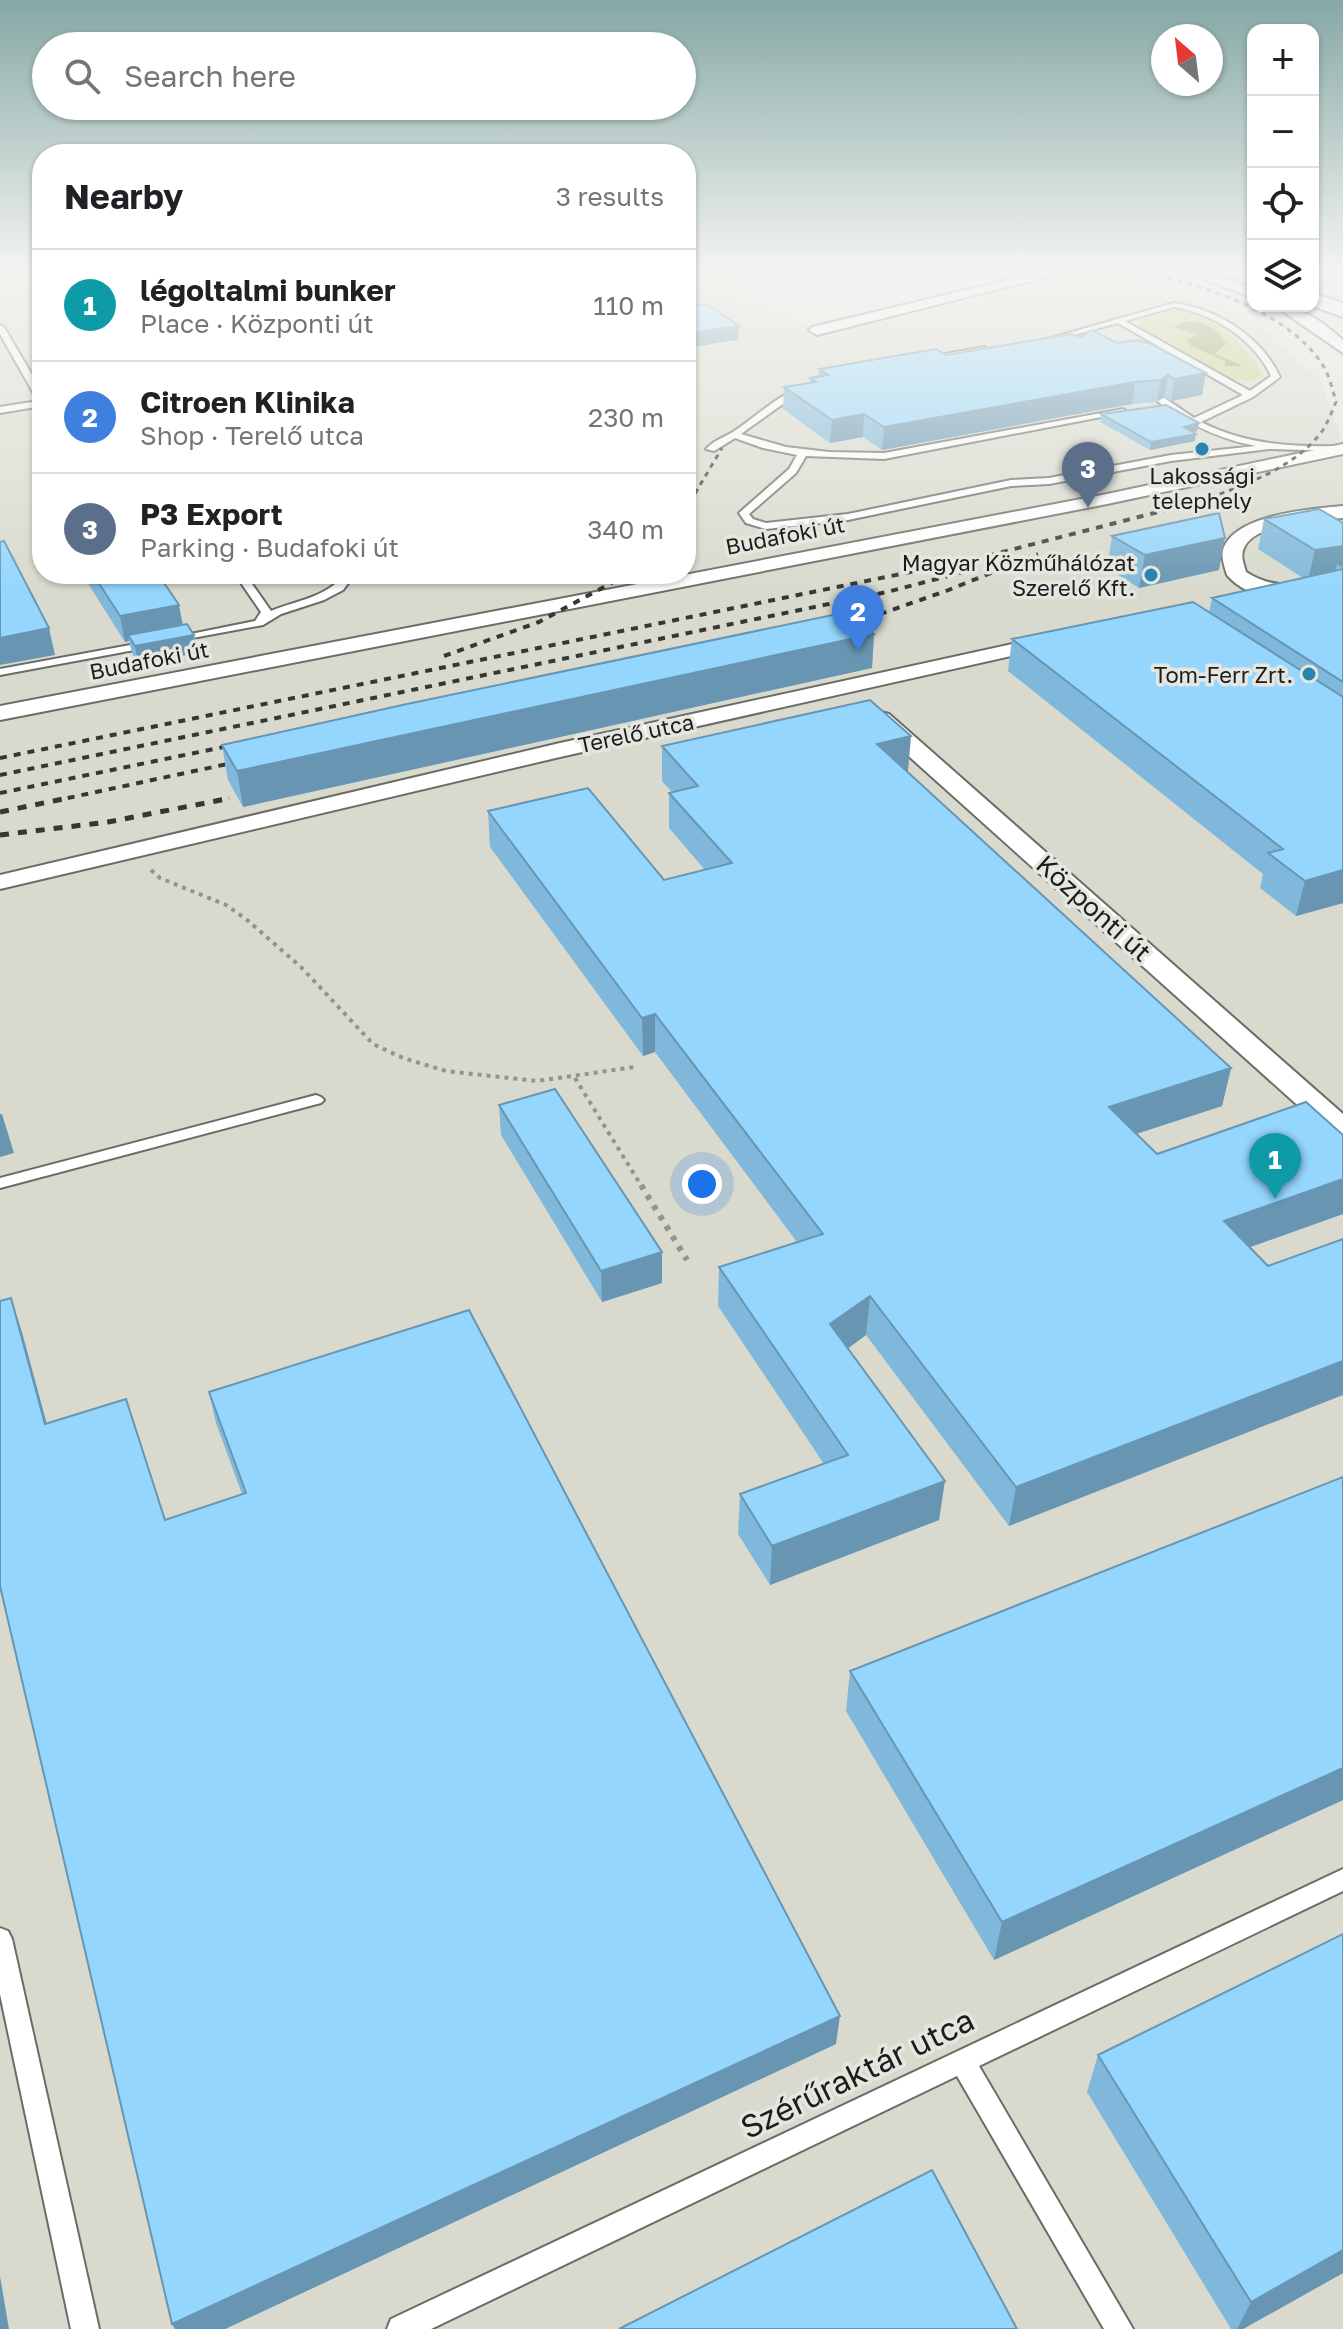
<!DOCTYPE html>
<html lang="en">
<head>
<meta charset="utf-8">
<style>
  :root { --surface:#fff; --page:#f2f2f2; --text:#202124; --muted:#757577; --line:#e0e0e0; --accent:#d93025 }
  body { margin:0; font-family:"Golos Text",sans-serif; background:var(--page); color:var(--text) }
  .controls { position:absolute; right:24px; top:24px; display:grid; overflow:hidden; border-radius:16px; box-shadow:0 2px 6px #0004 }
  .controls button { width:72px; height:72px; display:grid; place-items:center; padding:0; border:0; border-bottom:2px solid var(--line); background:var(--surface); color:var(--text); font:40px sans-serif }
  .compass { position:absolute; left:1151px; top:24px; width:72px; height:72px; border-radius:50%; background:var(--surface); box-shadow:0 2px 6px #0004; rotate:332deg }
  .you { position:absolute; left:702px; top:1184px; width:28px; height:28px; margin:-20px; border:6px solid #fff; border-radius:50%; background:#1a73e8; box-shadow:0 0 0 12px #1a73e833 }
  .badge { display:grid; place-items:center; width:52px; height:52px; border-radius:50%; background:var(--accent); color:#fff; font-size:26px; font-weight:700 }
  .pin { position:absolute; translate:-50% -66px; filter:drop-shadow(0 2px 4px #0008) }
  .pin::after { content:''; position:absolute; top:42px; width:28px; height:24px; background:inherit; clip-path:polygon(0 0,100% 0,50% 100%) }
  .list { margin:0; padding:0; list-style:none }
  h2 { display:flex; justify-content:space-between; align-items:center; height:104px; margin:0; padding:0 32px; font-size:34px }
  h2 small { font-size:26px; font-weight:400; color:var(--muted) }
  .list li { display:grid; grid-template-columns:52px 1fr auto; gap:24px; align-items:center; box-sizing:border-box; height:112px; padding:0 32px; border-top:2px solid var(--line) }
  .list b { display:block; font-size:30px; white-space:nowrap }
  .list p { margin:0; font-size:26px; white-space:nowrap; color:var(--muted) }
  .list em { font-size:26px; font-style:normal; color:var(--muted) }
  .icon { flex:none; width:44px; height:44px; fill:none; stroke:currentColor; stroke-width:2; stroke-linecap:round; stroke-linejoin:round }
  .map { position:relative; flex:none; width:1343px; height:2329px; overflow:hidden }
  .search { position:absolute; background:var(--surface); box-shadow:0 2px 6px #0004; left:32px; top:32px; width:664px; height:88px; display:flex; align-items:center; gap:20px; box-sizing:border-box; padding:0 28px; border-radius:44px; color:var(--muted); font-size:30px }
  .panel { position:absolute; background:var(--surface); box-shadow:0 2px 6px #0004; left:32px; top:144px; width:664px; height:440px; border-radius:32px }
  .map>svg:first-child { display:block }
</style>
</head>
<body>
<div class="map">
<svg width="1343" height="2329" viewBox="0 0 1343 2329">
  <rect width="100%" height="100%" fill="#e5e6e0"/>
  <path fill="#d9dacd" d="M0,270H42V574H686V270L734,277L752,289L732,294L827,335L1102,270L1212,303L1247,319L1272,335L1321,381L1343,443V2329H0Z"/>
  <path fill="#c7ce7b" d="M1165,311C1176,310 1187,310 1198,314C1215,320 1261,358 1262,376C1237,396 1161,342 1139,325L1143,319Z"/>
  <path fill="#909541" d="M1186,321C1206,322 1216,327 1226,344L1215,354L1243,366H1225V361L1191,346L1187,341L1197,334L1173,327Z"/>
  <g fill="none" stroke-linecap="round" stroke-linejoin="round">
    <defs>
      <path id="service" d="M1174,303C1217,309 1261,336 1280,377L1253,397L1201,422C1244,444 1290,447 1338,446L1343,449L1341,451L1269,449L1171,461L1049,484L1011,486L848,520L766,529L746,523L739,513L789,469L797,455L763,448L735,438L714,451L706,449C714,440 723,438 733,432C756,417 775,397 802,387L806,390L805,392L780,406L741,434L786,447L829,452L884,453L1123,409L1127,412L884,459L806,456L796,473L749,514L753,519L766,523L848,514L1011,480L1049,478L1171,455L1256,446C1218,439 1187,423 1157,401V397H1163L1194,418L1243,395L1118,323L1048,342L1044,340ZM1174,307C1213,313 1255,340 1271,376L1250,391L1125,321Z
        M0,325L4,327L42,392V406L0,413V407L38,401L0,334Z
        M985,347L988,351L925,361L921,358Z
        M235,574H245L271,611C297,600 326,598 345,574H355L343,590L324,600L281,614L263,625L171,642V638L255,621L261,612Z
        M152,641L156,642V646L0,675V669Z
        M316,1095L321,1097L324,1100L321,1103L0,1188V1178Z
        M1343,1869V1891L979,2066L1133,2329H1104L957,2076L431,2329H387L391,2319Z
        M0,1928L8,1931L12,1939L99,2329H71L0,1994Z"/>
      <path id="minor" d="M1049,270H1074L817,335L809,330L812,327Z
        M1180,270H1201L1253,289V298Z
        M1327,270H1343V277Z
        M1275,306C1303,306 1322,322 1343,340V353Z
        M1343,444V454L1107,504L0,720V706L1107,494Z
        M1343,506V518C1319,519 1254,523 1244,548C1240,556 1244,564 1246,572C1277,592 1309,585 1343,578V590C1307,598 1255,608 1227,575C1225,568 1221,558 1223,550C1234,514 1312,509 1343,506Z
        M1049,636L1059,642L1056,646L560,757L0,889V875L560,743Z
        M881,712L889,714L1343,1114V1139L1333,1137L873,724L870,719L873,714Z"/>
      <path id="secondary" d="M1226,270H1253V282L1229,274Z
        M1313,293L1343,303V317L1312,306Z"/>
    </defs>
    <use href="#service" stroke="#6c6c67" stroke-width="4"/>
    <use href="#minor" stroke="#6c6c67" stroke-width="4"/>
    <use href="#secondary" stroke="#6c6c67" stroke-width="4"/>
    <path stroke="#93938f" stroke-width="4" stroke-dasharray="4 5" stroke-linecap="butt" d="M151,870L160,878L226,905L246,919L301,967L373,1044L403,1058L446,1071L537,1081L635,1067
      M575,1078L642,1187"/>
    <path stroke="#93938f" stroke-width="6" stroke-dasharray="5 7" stroke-linecap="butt" d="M641,1185L687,1260"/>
    <use href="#service" fill="#fff" fill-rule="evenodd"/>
    <use href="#minor" fill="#fff" fill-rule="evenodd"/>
    <use href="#secondary" fill="#fff" fill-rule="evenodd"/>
    <path stroke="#363634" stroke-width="3" stroke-dasharray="5 5" stroke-linecap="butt" d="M1139,270C1200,286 1281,307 1320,361C1329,373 1332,388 1336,402C1332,411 1328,422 1323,430C1295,469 1241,486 1199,502
      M690,502L722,448"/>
    <path stroke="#363634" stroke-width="4" stroke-dasharray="7 7" stroke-linecap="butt" d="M686,509L691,500
      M840,628L946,591L1038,554
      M444,656L539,622L628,574
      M0,758L979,558L1205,500
      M0,775L887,592L971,570
      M0,793L243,743
      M54,801L246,760
      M215,801L229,798"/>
    <path stroke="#363634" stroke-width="5" stroke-dasharray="9 9" stroke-linecap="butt" d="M0,812L63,799
      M0,835L108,822L226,799"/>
  </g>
  <path fill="#7fb8da" d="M1081,337L1117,343L1202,395L1171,401L1164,397L1157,402L1132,404L882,450L863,437L830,443L783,409L784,387L810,383V378L818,376L819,369L946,355Z
    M1101,414L1199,423L1197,431L1194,432L1195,441L1150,450L1100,422Z
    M1264,519L1343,523V903L1296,916L1260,888L1263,874L1008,671L1012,639L1209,612L1212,598L1303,578L1258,549Z
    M1112,536L1219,570L1139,588L1107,568Z
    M82,574H158L183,625L194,635L197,653L138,664L132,653L129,641L125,642Z
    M874,634L872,668L243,807L228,780L222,745Z
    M662,746L908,771H906L1231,1068L1222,1106L1136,1134L1157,1154L1343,1214L1250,1247L1009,1526L866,1335L848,1348L939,1520L770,1585L738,1534L740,1494L824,1464L718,1306L719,1267L797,1242L655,1052L643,1056L490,847L488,811L664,880L705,870L669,828V793L672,792L662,781Z
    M499,1105L662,1252V1283L602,1302L501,1135Z
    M21,1329L47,1424L165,1520L242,1494L216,1423L209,1392L836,2044L225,2329H175L172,2324Z
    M1343,1477V1800L994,1960L846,1711L850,1671Z
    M1343,1934V2273L1243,2329H1231L1087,2092L1098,2055Z"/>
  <path fill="#6896b2" d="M739,326L738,340L686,348V334Z
    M1206,373L1202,395L1171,401L1174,379Z
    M1168,375L1164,397L1157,402L1161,380Z
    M1135,382L1132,404L882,450L884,427Z
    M864,414L863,437L830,443L832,420Z
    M1199,423L1197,431L1182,435L1184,427Z
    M1196,434L1195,441L1150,450L1151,442Z
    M1225,538L1219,570L1139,588L1145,555Z
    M1343,546V568L1337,564L1334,577L1308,581L1315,550Z
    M179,605L184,631L128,635L129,641L125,642L120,616Z
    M49,628L55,655L0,665V638Z
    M874,634L872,668L243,807L237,771Z
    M194,635L197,653L138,664L135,646Z
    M911,736L908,771L874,779L877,744Z
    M1343,870V903L1296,916L1305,881Z
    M655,1014V1052L643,1056L642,1018Z
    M1231,1068L1222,1106L1102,1145L1109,1107Z
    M0,1114H2L14,1153L0,1157Z
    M1343,1179V1214L1214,1260L1224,1221Z
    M662,1252V1283L602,1302L601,1271Z
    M870,1296L866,1335L827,1364L830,1324Z
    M11,1298L21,1329L55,1455L45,1424Z
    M1343,1361V1395L1009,1526L1016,1487Z
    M945,1481L939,1520L770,1585L772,1546Z
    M1343,1768V1800L994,1960L1002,1922Z
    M840,2016L836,2044L225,2329H175L172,2324Z
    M1343,2250V2273L1243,2329H1237L1251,2302Z
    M0,2276L9,2329H0Z"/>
  <path fill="#94d6fe" stroke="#6896b2" stroke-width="2" d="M707,304L739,326L686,334V307Z
    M1092,330L1117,343L1137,340L1151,344L1206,373L1174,379L1168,375L1161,380L1135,382L884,427L864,414L832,420L784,387L816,382L810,378L828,375L819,369L936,349L946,355L1071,334L1081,337Z
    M1166,405L1199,423L1184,427L1196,434L1151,442L1101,414Z
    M1319,509L1343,523V546L1315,550L1264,519Z
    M1219,513L1225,538L1145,555L1112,536Z
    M4,541L49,628L0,638V542Z
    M1343,569V682L1212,598Z
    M93,574H158L179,605L120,616Z
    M1193,602L1343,697V870L1305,881L1268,853L1283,849L1012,639Z
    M847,612L874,634L237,771L222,745L407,704Z
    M187,624L194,635L135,646L128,635Z
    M870,700L911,736L877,744L1231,1068L1109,1107L1157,1154L1306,1102L1343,1135V1179L1224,1221L1268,1266L1343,1239V1361L1016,1487L870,1296L830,1324L945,1481L772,1546L740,1494L848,1455L719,1267L823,1234L655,1014L642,1018L488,811L588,788L664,880L732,863L669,793L698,786L662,746Z
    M555,1089L662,1252L601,1271L499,1105Z
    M11,1298L45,1424L126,1399L165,1520L246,1493L209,1392L469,1310L840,2016L172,2324L0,1586V1301Z
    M1343,1477V1768L1002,1922L850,1671Z
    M1343,1934V2250L1251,2302L1098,2055Z
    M932,2170L1017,2329H619Z"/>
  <linearGradient id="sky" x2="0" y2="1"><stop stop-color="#85a8a5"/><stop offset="0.45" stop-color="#f3f4f1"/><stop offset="1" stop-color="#f3f4f1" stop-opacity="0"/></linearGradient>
  <rect width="1343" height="596" fill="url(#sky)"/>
  <g fill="#2a84b2" stroke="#e5e6e0" stroke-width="3">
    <circle cx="1202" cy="449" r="8"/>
    <circle cx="1151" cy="575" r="8"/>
    <circle cx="1309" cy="674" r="8"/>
  </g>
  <g text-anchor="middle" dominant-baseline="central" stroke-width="7" stroke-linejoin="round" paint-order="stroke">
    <g font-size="22" fill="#1c1c1a" stroke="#e5e6e0" text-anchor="end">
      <text x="1202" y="475" text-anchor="middle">Lakossági<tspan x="1202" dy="25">telephely</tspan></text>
      <text x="1135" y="562">Magyar Közműhálózat<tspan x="1135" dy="25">Szerelő Kft.</tspan></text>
      <text x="1293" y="674">Tom-Ferr Zrt.</text>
    </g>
    <g font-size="22" fill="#1c1c1a" stroke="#e5e6e0">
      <text transform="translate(785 535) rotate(-11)">Budafoki út</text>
      <text transform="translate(149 660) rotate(-11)">Budafoki út</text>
      <text transform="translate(636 733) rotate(-12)">Terelő utca</text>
    </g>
    <g font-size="26" fill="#1c1c1a" stroke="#e5e6e0">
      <text transform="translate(1094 908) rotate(42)">Központi út</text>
    </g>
    <g font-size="32" fill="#1c1c1a" stroke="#e5e6e0">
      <text transform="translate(857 2073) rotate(-26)">Szérűraktár utca</text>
    </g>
  </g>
</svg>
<div class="controls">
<button>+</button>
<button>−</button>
<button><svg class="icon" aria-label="locate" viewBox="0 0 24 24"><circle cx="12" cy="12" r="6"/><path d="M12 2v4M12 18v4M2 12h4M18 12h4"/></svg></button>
<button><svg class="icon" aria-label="layers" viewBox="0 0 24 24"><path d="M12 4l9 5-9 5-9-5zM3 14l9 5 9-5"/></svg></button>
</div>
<svg class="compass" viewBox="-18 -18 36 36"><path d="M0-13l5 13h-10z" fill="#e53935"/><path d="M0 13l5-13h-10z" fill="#757577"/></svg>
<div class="you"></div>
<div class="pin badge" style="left:1275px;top:1199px;background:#0f9aa8">1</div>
<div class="pin badge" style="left:858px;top:651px;background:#3f7fe0">2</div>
<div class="pin badge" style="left:1088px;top:508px;background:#5c6f8a">3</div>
<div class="search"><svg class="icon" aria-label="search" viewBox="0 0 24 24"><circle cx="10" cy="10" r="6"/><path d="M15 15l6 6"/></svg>Search here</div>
<section class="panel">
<h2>Nearby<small>3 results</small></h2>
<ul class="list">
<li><span class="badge" style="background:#0f9aa8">1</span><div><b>légoltalmi bunker</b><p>Place · Központi út</p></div><em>110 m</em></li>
<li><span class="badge" style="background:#3f7fe0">2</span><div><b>Citroen Klinika</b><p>Shop · Terelő utca</p></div><em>230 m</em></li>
<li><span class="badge" style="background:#5c6f8a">3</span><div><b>P3 Export</b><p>Parking · Budafoki út</p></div><em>340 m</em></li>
</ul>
</section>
</div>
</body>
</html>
